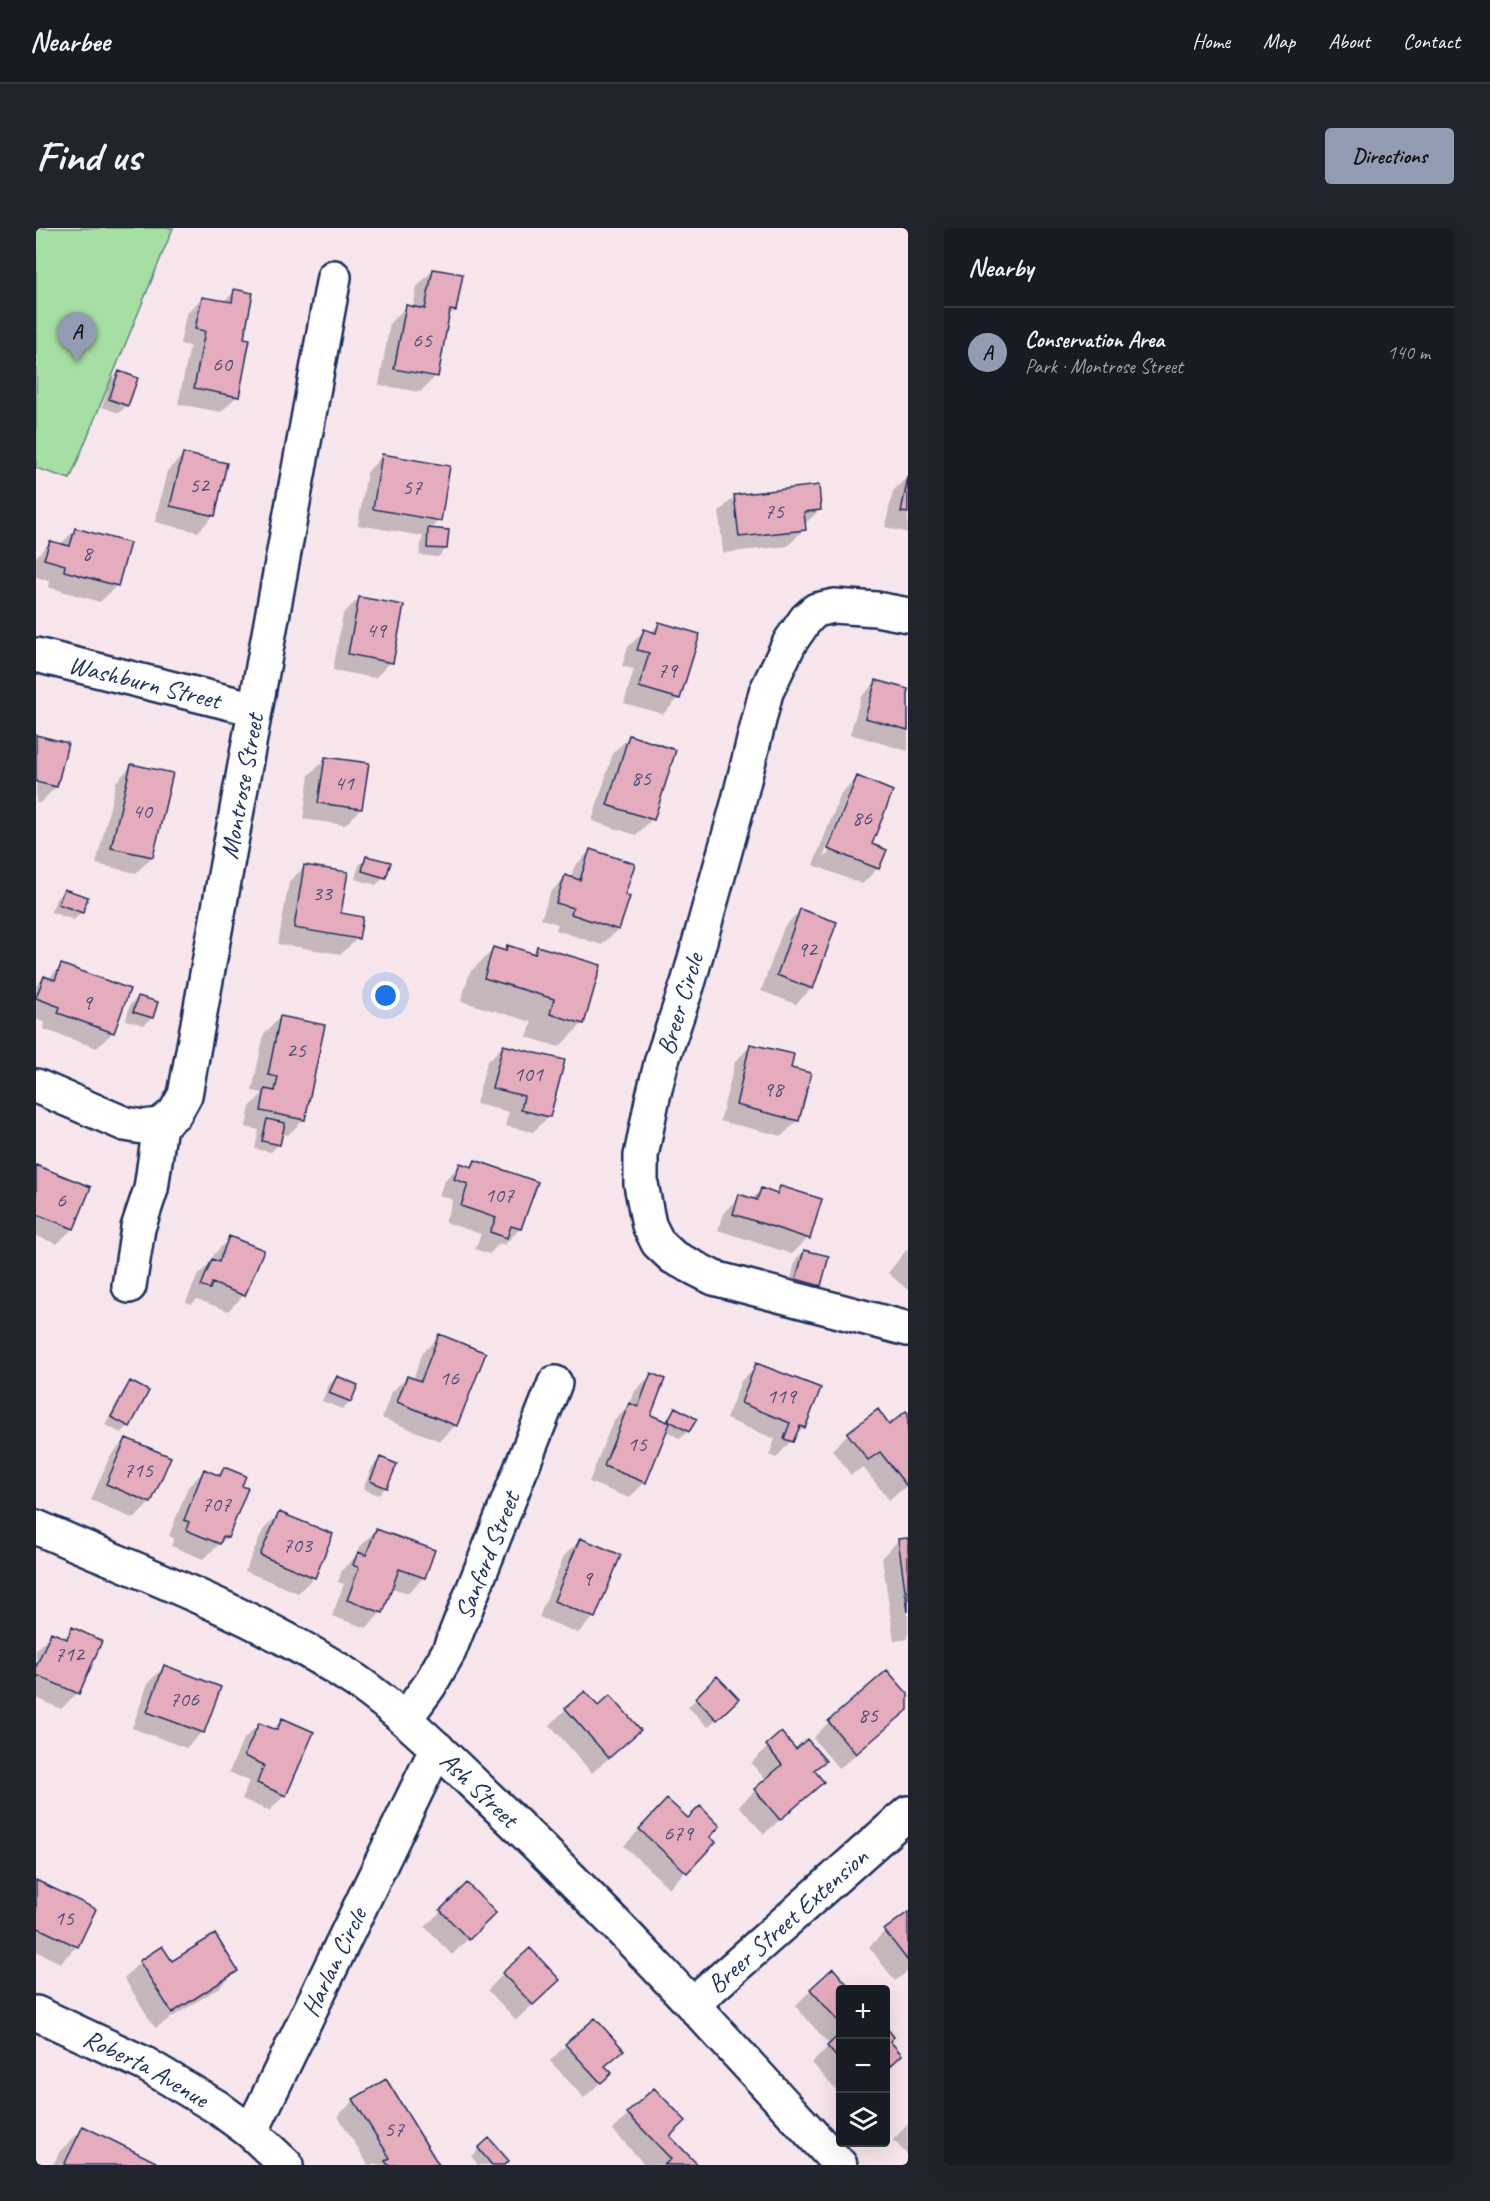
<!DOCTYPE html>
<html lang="en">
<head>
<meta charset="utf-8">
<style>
  :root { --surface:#171b24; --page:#20242c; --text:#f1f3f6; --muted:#9ea1a6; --line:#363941; --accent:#919bb2 }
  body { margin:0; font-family:Caveat,sans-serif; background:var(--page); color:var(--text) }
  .controls { position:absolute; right:18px; bottom:18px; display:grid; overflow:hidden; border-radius:6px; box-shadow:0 6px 24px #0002 }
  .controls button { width:54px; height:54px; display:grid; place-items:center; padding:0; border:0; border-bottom:2px solid var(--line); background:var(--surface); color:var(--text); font:30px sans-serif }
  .you { position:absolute; left:350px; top:768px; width:21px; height:21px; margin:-15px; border:4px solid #fff; border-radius:50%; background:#1a73e8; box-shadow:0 0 0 9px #1a73e833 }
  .badge { display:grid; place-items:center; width:39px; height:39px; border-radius:50%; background:var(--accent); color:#111; font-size:20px; font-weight:700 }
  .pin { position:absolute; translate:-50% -50px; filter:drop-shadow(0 2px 3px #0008) }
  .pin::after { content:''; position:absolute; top:32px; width:21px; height:18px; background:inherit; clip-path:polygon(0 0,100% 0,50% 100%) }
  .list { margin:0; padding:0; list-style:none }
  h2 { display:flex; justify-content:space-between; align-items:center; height:78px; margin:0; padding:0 24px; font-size:26px }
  h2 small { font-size:20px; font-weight:400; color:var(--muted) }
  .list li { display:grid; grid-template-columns:39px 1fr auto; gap:18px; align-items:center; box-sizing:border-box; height:90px; padding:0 24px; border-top:2px solid var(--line) }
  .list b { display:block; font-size:22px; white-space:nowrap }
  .list p { margin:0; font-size:20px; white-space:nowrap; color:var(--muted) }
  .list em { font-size:20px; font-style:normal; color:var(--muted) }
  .icon { flex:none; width:33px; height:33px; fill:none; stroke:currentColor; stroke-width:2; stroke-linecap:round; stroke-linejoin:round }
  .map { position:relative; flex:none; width:872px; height:1937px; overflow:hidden; border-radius:6px }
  header { display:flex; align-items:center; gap:36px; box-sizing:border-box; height:84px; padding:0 30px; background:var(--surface); border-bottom:2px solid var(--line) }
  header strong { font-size:28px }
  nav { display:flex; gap:33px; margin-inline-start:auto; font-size:21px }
  .intro { display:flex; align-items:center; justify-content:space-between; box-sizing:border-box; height:144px; padding:0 36px }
  h1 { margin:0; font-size:42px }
  .button { padding:15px 27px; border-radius:6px; background:var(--accent); color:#111; font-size:21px; font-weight:700 }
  main { display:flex; gap:36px; padding:0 36px }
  aside { flex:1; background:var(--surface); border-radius:6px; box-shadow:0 6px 24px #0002 }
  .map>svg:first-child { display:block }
</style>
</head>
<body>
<header>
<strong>Nearbee</strong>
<nav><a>Home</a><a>Map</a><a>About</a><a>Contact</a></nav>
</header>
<div class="intro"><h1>Find us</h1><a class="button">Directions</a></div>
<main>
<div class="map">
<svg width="872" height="1937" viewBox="0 0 872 1937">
  <rect width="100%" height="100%" fill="#f7e6eb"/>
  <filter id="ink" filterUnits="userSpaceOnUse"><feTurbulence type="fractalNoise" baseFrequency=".0167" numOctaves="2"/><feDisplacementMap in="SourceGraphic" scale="12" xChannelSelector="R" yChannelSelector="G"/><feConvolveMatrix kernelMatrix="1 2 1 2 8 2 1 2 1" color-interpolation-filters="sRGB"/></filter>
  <g filter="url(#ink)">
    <path fill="#a6dfa3" stroke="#608780" stroke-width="1.5" d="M0,0H137L34,251L0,240Z"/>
    <path fill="#0003" fill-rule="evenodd" d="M397,42L419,82L411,90L400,148L384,164L343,157L354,95L370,79L377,80L381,59Z
      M199,63L206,111L201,168L185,184L142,176L154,118L144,116L150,86L166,70L187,74Z
      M83,144L91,177L83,185L66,179L75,152Z
      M147,227L178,287L162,304L119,294L131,243Z
      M347,227L403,292L393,302L410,321L402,329L383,327L387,308L322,297L331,244Z
      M872,248V305L849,299L857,263Z
      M699,268L784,281L768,297V301L752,318L687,325L683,284Z
      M39,302L92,316L80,358L64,374L12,359L14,353L0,349V329L14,314L24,317Z
      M323,370L355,434L339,450L297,442L307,386Z
      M624,395L643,470L627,486L588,475L598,441L586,438L592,419L608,403L614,405Z
      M841,453L872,462V523L814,506L825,469Z
      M0,509L20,559L4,575L0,574Z
      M593,509L616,591L600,607L556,593L577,525Z
      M290,531L325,581L309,597L267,591L273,547Z
      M96,537L116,629L100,645L60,636L80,554Z
      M821,550L834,617L842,640L826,656L777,637L805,566ZM812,567H815L791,628L788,627Z
      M554,623L587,668L582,701L566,717L520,702L522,696L505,691L514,665L530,648L535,650L538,639Z
      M331,630L348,649L340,657L319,651L323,637Z
      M269,638L322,710L305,726L242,716L253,654Z
      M28,663L46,684L38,692L15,684L20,671Z
      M764,683L776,760L760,776L725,763L748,699Z
      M472,719L495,726L502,720L564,738L546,796L523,819L491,809L496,794L425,773L434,744L458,721L467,724Z
      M25,738L77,804L61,820L7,801L9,795L0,791V758L8,749L12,751Z
      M102,769L116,790L108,797L90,792L94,777Z
      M244,789L268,891L252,907L245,906L243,916L235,924L219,921L223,902L210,899L214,879L227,865L216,863L228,806Z
      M715,817L753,841L762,892L746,908L684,893L699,834Z
      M467,818L513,888L497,904L469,898L473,884L440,876L451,834Z
      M439,933L484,1001L468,1017L464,1015L453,1026L439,1021L445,1006L409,994L417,972L403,967L408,953L424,937L433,940Z
      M0,940L37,1000L21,1016L0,1008Z
      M744,959L772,1010L756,1026L682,1002L688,984L704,968L715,972L725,962L738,966Z
      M194,1010L208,1067L192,1083L161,1071L156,1076L150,1074L161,1049L174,1035L178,1026Z
      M872,1020V1062L852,1045Z
      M768,1023L784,1057L776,1065L753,1059L760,1031Z
      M404,1108L420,1197L404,1213L346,1190L355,1165L371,1149L377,1151L387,1124Z
      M721,1137L783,1161L767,1199L740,1230L733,1227L739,1211L690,1191L705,1153Z
      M615,1147L613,1188L629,1194L640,1181L652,1203L644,1211L629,1202L609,1254L593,1270L553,1254L577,1193L593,1177L599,1163Z
      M301,1149L314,1173L306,1181L286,1173L293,1157Z
      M95,1155L93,1198L85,1205L69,1197L87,1163Z
      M872,1188V1257L853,1272L827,1239L815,1247L796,1222L812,1206L853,1199Z
      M90,1211L133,1229L114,1275L98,1291L55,1272L74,1228Z
      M344,1231L350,1259L342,1267L327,1261L336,1239Z
      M188,1241L191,1309L167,1331L135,1318L138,1310L133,1308L152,1259L168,1243L181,1248Z
      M243,1286L278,1349L262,1365L209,1343L227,1302Z
      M340,1302L388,1349L372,1365L355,1360L346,1384L330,1400L296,1388L308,1356L302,1354L306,1342L321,1327L324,1319Z
      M872,1311V1411L858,1413L846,1329L862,1313Z
      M544,1312L558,1389L542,1405L503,1389L528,1328Z
      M36,1401L41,1465L25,1481L0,1470V1421L16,1406L27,1411Z
      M128,1439L166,1504L150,1520L96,1500L112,1455Z
      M681,1451L701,1471L672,1499L652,1479Z
      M872,1469V1481L803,1541L777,1510L793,1494Z
      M562,1480L603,1502L556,1545L514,1497L530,1481Z
      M246,1492L249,1567L233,1583L206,1571L213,1553L193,1544L207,1512L223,1496L236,1502Z
      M745,1506L760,1523L788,1532L777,1544L786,1554L728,1606L703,1578L730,1552L715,1535Z
      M615,1589L652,1592L678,1614L633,1660L588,1618Z
      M0,1654L58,1682L41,1718L24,1735L0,1723Z
      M431,1657L458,1685L416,1727L389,1699Z
      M872,1686V1743L859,1753L833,1719L849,1703Z
      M104,1734L136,1735L201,1743L184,1759L119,1800L88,1750Z
      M467,1746L506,1768L480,1792L452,1762Z
      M775,1762H804V1858L800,1862L776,1835L794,1817L759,1778Z
      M850,1802L856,1809L852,1813L864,1827L850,1841Z
      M530,1817L586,1822L568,1839L574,1845L548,1870L514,1833Z
      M349,1853L401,1937H332L302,1888L318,1872Z
      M593,1886L633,1908L660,1937H609L577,1902Z
      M872,1896V1927L857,1912Z
      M48,1900L117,1937H17L24,1923Z
      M443,1921L467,1937H442L435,1928Z"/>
    <path fill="#e5acbd" stroke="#1b2f5e" stroke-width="1.5" d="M397,41L427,46L420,83L414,82L402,149L358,141L370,77L389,81Z
      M198,61L217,65L208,110L214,111L203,169L158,160L169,103L159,101L166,69L196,74Z
      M83,143L102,150L92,178L73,171Z
      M147,225L191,235L179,288L134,278Z
      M346,226L414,238L405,293L337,281Z
      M872,249V285L865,284Z
      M783,257L785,282L768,284L770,302L703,309L698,267Z
      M39,300L94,315L82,358L28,343L29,337L8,331L14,313L34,318Z
      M392,300L413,302L411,321L391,320Z
      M323,369L368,377L357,435L312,426Z
      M623,394L664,406L644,471L603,459L613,425L601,422L608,401L620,405Z
      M840,452L872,461V502L829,490Z
      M0,507L32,515L21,559L0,554Z
      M593,507L640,522L618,592L571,577Z
      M289,529L333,535L326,581L282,575Z
      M95,536L137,545L117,629L75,620Z
      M821,548L857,563L836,616L851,622L843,641L792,621Z
      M554,621L599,636L589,667L594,669L583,702L535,686L537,680L520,675L529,647L544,652Z
      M330,628L355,634L350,650L326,643Z
      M268,637L312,644L305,685L327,689L323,711L258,700Z
      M28,661L52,669L47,685L22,676Z
      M764,681L801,694L777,761L741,747Z
      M471,717L499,726L501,718L565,737L548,796L514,786L518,771L448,750L457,719L470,723Z
      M25,736L94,761L78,805L22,785L24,779L0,770L8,748L19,752Z
      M102,768L122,774L117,790L97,784Z
      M244,788L289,797L269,892L225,883L229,861L239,863L242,849L232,847Z
      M714,816L758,826L755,840L775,845L763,893L700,877Z
      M467,817L529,832L514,889L485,882L488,868L456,860Z
      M231,891L249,895L244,917L226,913Z
      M439,932L502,954L485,1001L475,998L471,1010L454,1004L460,990L425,978L432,956L418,951L424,935L436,939Z
      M0,937L55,959L38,1001L0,986Z
      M744,958L786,971L774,1011L697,986L703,966L721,972L725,960L741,966Z
      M193,1008L228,1022L209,1068L176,1055L174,1061L165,1058L176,1031L183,1034Z
      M768,1022L793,1028L785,1058L760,1051Z
      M403,1106L450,1125L421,1198L361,1174L371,1148L385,1153Z
      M720,1135L785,1160L769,1200L764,1198L757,1214L748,1211L754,1195L705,1175Z
      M615,1145L629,1151L615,1187L634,1195L610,1255L568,1238L593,1175L602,1179Z
      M301,1148L322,1157L315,1174L293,1165Z
      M94,1153L113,1163L94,1199L75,1189Z
      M639,1179L661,1191L653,1204L632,1192Z
      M842,1181L853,1197L870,1183L872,1185V1256L870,1257L844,1224L832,1232L811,1205Z
      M90,1210L135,1229L115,1275L70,1256Z
      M344,1229L361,1236L351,1260L334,1253Z
      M188,1239L210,1248L206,1258L212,1260L192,1310L187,1308L184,1316L150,1302L153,1294L148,1292L168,1241L184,1248Z
      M243,1284L297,1306L279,1350L224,1327Z
      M340,1301L399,1322L389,1350L363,1341L347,1385L311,1372L323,1340L317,1337L322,1324L330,1327Z
      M544,1310L585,1327L559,1390L518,1373Z
      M872,1310V1384L862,1311Z
      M36,1399L66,1413L43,1466L0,1447V1439L15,1404L31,1411Z
      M128,1437L185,1459L168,1505L111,1484Z
      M851,1442L872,1466V1482L820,1526L792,1493Z
      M681,1448L703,1471L681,1492L659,1470Z
      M549,1463L562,1478L574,1467L605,1502L573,1530L529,1480Z
      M246,1490L278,1504L250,1568L221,1555L228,1537L208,1528L223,1495L241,1502Z
      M745,1504L760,1521L771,1511L790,1533L778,1542L788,1554L744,1592L718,1561L746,1537L730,1517Z
      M631,1571L652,1590L664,1578L684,1598L674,1609L680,1614L651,1645L603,1601Z
      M0,1652L60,1681L42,1719L0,1699Z
      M431,1655L460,1685L433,1712L404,1682Z
      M872,1684V1733L848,1702Z
      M179,1706L202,1743L136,1785L103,1733L126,1718L136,1733Z
      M494,1720L524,1752L497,1777L466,1745Z
      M797,1740L816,1762H804V1795L774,1761Z
      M559,1790L588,1822L569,1838L576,1845L565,1855L529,1816Z
      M850,1799L858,1809L854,1813L866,1827L850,1842Z
      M804,1806V1833L791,1818Z
      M350,1851L403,1937H352L349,1933L354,1930L317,1871Z
      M618,1860L650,1893L634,1908L662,1937H628L635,1931L591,1885Z
      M47,1898L120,1934L118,1937H28Z
      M453,1910L473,1933L469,1937H456L442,1920Z"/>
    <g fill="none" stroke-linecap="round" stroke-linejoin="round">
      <defs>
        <g id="minor">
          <path d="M872,387L840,381L798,378L780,382L770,391L754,414L730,464L702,576L653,752L626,832L616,873L605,928V956L613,997L622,1015L637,1029L678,1050L872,1101"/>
          <path id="s1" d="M0,427L219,481"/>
          <path d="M0,858L89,896L107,899L124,897"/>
          <path id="s2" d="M93,1058L102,1000L115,961L124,897L139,885L149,867L298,49"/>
          <path id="s3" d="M0,1299C108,1346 221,1387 320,1453C372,1489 415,1535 461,1578C581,1692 692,1815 804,1937"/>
          <path id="s4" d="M369,1491L393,1458L413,1423L519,1155"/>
          <path id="s5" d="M657,1776L872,1585"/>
          <path id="s6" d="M0,1785L109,1836L181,1879L215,1904"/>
          <path id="s7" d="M250,1937L215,1904L401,1520"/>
        </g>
      </defs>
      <use href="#minor" stroke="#1b2f5e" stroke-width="38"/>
      <use href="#minor" stroke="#fff" stroke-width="33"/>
    </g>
  </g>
  <g text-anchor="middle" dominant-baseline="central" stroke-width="4.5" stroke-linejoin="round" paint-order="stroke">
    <g font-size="22" fill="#4e4e76">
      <text x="386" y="112">65</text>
      <text x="186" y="136">60</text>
      <text x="163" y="257">52</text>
      <text x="376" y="259">57</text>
      <text x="738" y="283">75</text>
      <text x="51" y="325">8</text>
      <text x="340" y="402">49</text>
      <text x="631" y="442">79</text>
      <text x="605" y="550">85</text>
      <text x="308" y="555">41</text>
      <text x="106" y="583">40</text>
      <text x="826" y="590">86</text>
      <text x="286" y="665">33</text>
      <text x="771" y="721">92</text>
      <text x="51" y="774">9</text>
      <text x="260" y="822">25</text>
      <text x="492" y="846">101</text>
      <text x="737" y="861">98</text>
      <text x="463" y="967">107</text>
      <text x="25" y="972">6</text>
      <text x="413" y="1150">16</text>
      <text x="745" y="1168">119</text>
      <text x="601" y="1216">15</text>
      <text x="102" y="1242">715</text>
      <text x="180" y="1276">707</text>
      <text x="261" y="1317">703</text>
      <text x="551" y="1350">9</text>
      <text x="33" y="1426">712</text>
      <text x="148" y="1471">706</text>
      <text x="832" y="1487">85</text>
      <text x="642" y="1605">679</text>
      <text x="28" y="1690">15</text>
      <text x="358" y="1901">57</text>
    </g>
    <g font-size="26" fill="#1b2f5e" stroke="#fff">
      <text stroke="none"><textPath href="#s1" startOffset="112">Washburn Street</textPath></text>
      <text stroke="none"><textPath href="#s2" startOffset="518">Montrose Street</textPath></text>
      <text transform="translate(644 776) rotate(-73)">Breer Circle</text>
      <text stroke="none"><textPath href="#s4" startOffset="184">Sanford Street</textPath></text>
      <text stroke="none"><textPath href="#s3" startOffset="520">Ash Street</textPath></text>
      <text stroke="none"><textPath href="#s5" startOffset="126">Breer Street Extension</textPath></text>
      <text stroke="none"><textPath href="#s7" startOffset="237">Harlan Circle</textPath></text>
      <text stroke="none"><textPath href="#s6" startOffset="123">Roberta Avenue</textPath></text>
    </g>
  </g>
</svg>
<div class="controls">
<button>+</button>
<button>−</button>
<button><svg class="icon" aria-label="layers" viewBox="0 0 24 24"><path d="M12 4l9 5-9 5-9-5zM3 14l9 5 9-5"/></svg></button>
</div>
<div class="you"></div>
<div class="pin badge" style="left:41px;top:134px">A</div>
</div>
<aside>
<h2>Nearby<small></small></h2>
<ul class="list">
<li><span class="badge">A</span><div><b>Conservation Area</b><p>Park · Montrose Street</p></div><em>140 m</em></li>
</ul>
</aside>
</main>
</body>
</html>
